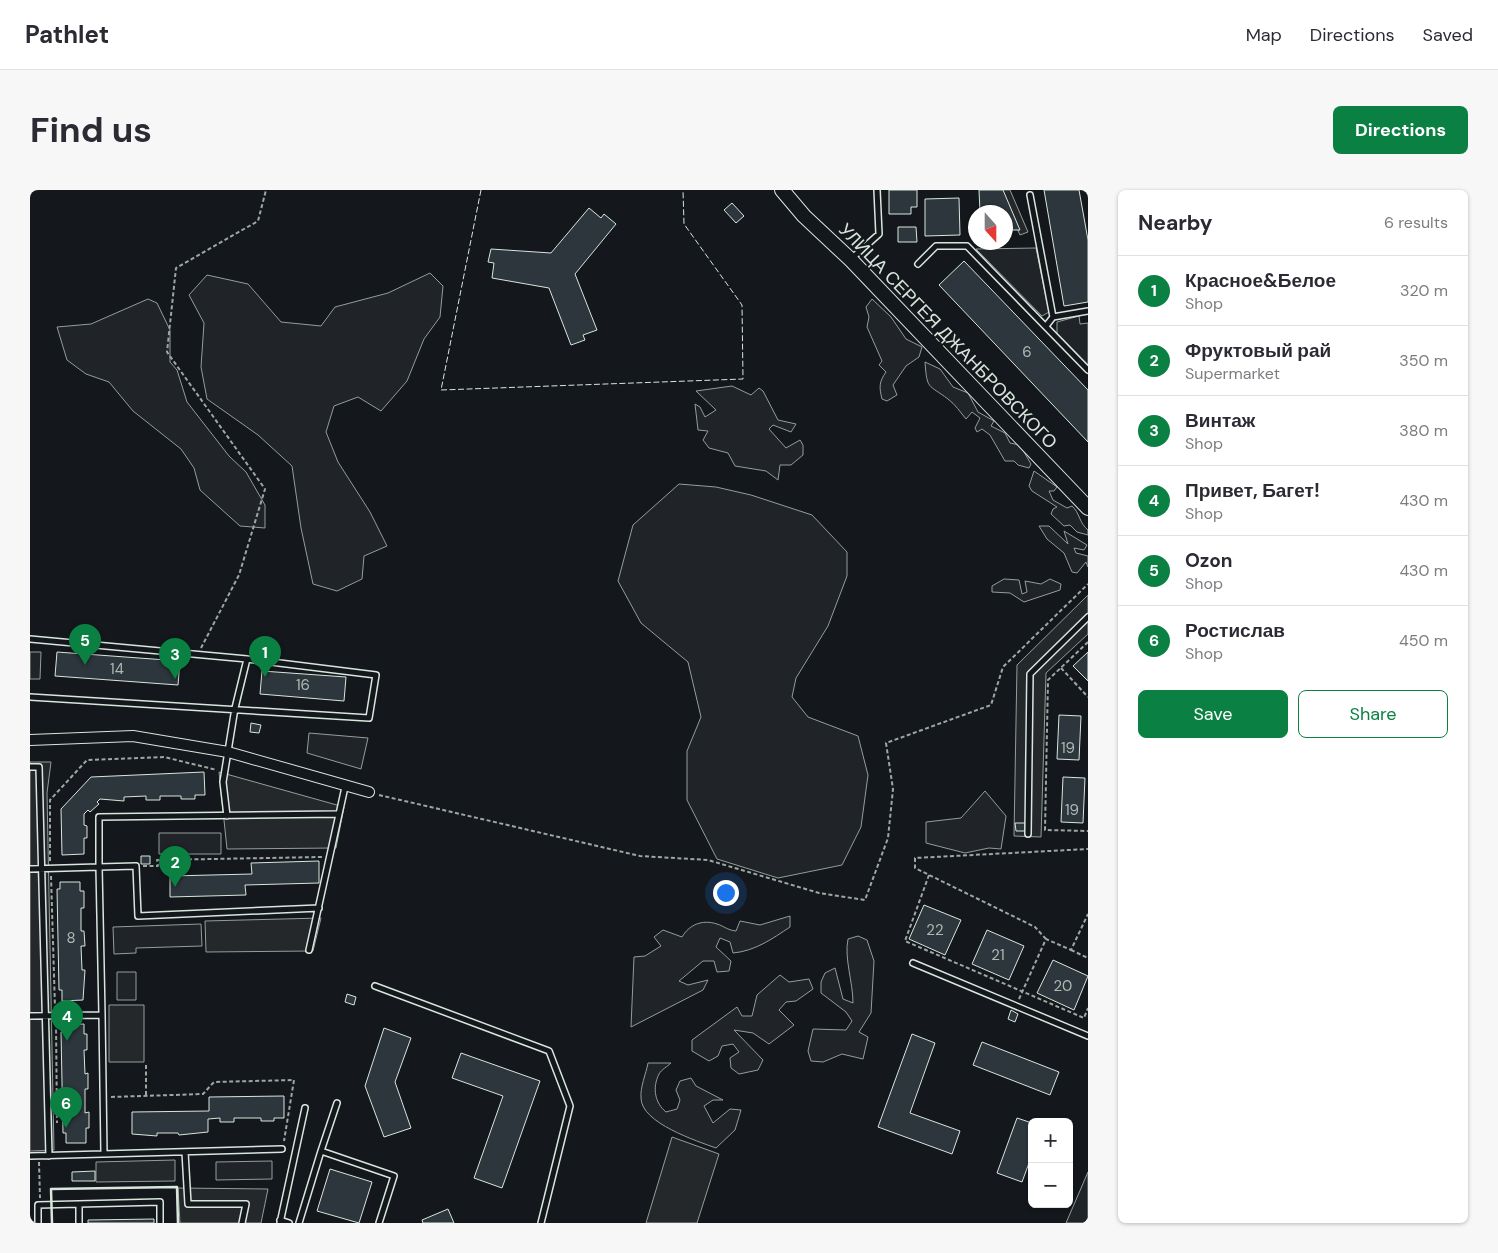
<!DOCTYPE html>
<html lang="en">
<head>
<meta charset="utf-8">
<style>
  :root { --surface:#fff; --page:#f7f7f7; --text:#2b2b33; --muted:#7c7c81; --line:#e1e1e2; --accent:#0b8043 }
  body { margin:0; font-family:"DM Sans",sans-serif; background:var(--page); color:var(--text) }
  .controls { position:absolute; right:15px; bottom:15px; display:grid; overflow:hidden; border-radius:8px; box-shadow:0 1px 4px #0004 }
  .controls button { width:45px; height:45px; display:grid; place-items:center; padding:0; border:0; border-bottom:1px solid var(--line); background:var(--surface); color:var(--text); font:25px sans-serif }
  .compass { position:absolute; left:938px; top:15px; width:45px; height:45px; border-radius:50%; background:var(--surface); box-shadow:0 1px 4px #0004; rotate:159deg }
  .you { position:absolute; left:695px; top:702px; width:18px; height:18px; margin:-12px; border:4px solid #fff; border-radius:50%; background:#1a73e8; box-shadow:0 0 0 8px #1a73e833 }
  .badge { display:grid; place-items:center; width:32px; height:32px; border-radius:50%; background:var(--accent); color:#fff; font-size:16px; font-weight:700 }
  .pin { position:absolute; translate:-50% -41px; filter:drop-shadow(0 1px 2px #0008) }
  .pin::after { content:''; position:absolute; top:26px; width:18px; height:15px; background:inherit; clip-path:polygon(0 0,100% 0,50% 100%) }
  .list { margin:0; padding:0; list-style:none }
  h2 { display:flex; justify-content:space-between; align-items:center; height:65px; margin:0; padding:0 20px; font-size:21px }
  h2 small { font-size:16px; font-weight:400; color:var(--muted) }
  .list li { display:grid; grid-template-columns:32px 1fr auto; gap:15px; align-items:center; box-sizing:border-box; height:70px; padding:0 20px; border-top:1px solid var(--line) }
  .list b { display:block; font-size:19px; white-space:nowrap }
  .list p { margin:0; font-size:16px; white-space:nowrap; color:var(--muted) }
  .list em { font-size:16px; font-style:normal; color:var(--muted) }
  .actions { display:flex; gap:10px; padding:15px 20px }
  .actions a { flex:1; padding:11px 0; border:1px solid var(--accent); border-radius:8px; text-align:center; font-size:18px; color:var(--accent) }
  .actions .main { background:var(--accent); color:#fff }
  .map { position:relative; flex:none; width:1058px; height:1033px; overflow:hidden; border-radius:8px }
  header { display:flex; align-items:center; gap:30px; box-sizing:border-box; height:70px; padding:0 25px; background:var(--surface); border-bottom:1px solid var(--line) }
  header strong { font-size:24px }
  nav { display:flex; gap:28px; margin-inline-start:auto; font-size:18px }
  .intro { display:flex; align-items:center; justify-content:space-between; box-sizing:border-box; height:120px; padding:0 30px }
  h1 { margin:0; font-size:35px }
  .button { padding:12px 22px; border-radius:8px; background:var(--accent); color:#fff; font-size:18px; font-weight:700 }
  main { display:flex; gap:30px; padding:0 30px }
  aside { flex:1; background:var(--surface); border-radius:8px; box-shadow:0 1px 4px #0004 }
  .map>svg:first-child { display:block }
</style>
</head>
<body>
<header>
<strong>Pathlet</strong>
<nav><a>Map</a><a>Directions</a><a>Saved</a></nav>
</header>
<div class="intro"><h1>Find us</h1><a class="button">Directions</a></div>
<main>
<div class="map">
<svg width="1058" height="1033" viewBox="0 0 1058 1033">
  <rect width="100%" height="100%" fill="#14181c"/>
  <path fill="#202428" stroke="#939e99" d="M1006,58L1019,122L1012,126L946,59Z
    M400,83L413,96L410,127L394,149L377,191L351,221L328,207L304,216L296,242L308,272L340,322L357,356L334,366L332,389L307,401L283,394L271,338L262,276L228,245L177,209L171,177L174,133L159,105L177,85L218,94L251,132L291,136L305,117L358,103Z
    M118,109L127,113L140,140V172L147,180L157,212L199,266L216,282L235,315V338L210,336L170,300L164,278L151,259L103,221L79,192L56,184L37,170L27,137L61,134Z
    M842,109L861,127L876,149L892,157L889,167L876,176L863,195L867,205L857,211L852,209C849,197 849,192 856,182L849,175L852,171L837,137L839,127L836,117Z
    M1049,126L1050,134L1058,133V176L1027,144V132Z
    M895,172L910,179L923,197L938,203L948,222L964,231L961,236L975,243L980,253L990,255L1001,274L999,278L988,275L984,271H975L960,245L952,239L947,242L945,238L950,228L942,222L936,229C931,223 925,214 918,209C898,194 897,200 895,172Z
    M702,196L721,205L729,198L733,201L748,230L766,234L761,242L743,235L739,239L756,258L770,250L773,255V265L761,275H750L748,290L736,281L705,276L698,263L679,258L673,250L678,241L668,240L665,214L670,217L675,227L686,220L666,201Z
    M1004,281L1027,297L1024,301H1019L1023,310L1037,318L1042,316C1050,323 1049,333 1058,340V345L1047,342L1040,335L1034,336L1021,324L1023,319L1027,317L1002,301L999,296Z
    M649,294L686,297L721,305L782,325L817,362V386L798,436L766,488L762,507L778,527L828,546L838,585L831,637L812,675L748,688L687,669L657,610V561L671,527L658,472L611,433L588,391L603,335Z
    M1009,336H1019L1038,354L1034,341L1057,355L1054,360L1044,358L1046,363L1058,366V377L1056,372L1047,383L1042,382L1034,363L1017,349Z
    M974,389L989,390L992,404L997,402L995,391L1011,394L1020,389L1031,394L1030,400L994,412L980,403L962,402V396Z
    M0,462H11L10,489H0Z
    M279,543L338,548L331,579L277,563Z
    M955,601L976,626L971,659L959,658L935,663L896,653V632L931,628Z
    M129,643H191V664H129Z
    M760,726V737C742,749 725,761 703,763L700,752L690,748L686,757L701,771L699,781L687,782L684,771H673L649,791L658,795L678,790L673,800L601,837L604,767L615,766L631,756L624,747L633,740L652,747C659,735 672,729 687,734C694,736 697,740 706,741L710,731L730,735Z
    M171,734L172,756L106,758V763L84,764L83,737Z
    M828,746L837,750L844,771L841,823L829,842L838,847L833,869L812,864L793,872L781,871L778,861L783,839L816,840L822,831L816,822L791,803V792L795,783L805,778L813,809L823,813C823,792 814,768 818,749Z
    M87,782H106V810H87Z
    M750,785L759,792L779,789L783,799L766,811L756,812L749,820L764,835L739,854L723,843L704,840L733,870L728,880L709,884L701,878L700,868L709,862L703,854L692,856L688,866L679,871L662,861V850L707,817L712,826H722L727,805Z
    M618,873H641C638,876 631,880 629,884C622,898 625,913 636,922L647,919L650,910L646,900L650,891L661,888L666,896L693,910H683L674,916L683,933L700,919L711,920L705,940L686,958C667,951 611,933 611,908C610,897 616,884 618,873Z
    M242,971V989L186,990V972Z
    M1058,982V1033H1036Z"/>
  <path fill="#24282b" stroke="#939e99" d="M970,0H980L998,42L990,45Z
    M1058,405V444L1016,483L1011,647L984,646L987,475Z
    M0,572H21L17,603L24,960L0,961Z
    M189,582L314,617L306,658L197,659Z
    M291,728L283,761L176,762L175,731Z
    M79,815H114V872H79Z
    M642,947L689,964L667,1033H616Z
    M145,970V991L66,992V972Z
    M148,998L238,999L231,1033H150Z"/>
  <path fill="#2c363c" stroke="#d8e6dc" d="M859,0H887V17H881V24H859Z
    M949,0H973L990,40H976V22H950Z
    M1014,0H1049L1058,50V112L1034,116Z
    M929,8L930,45L895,46V9Z
    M702,13L714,26L706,33L694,20Z
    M559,18L571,28L574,24L586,34L545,84L567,140L553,145L555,150L541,155L519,98L462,88L464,73L458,72L461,59L521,63Z
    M868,37H886L887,52H868Z
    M934,71L1058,200V252L909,95Z
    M27,462L150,471L148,495L25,486Z
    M1058,462V491L1043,476Z
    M232,481L316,487L314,511L230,504Z
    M1029,525L1051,526L1049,570L1027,569Z
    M221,533L231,535L229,543L220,542Z
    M174,582L175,605H165V609H151V606H130V610H116V606L94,607V611L70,609L67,612L69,614L60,622L58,620L54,624V635L57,636V648H54V664L32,665L31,619L61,587Z
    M1033,587L1055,588L1053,633L1031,632Z
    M985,633H995V641H986Z
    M111,666H120V674H111Z
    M289,671V693L215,695L216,705L140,707V686L222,684L221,673Z
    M30,692H50V701H54V718H51V741H54L55,756H51L52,780H55L53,810L32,811V800H29L27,699H30Z
    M894,715L931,730L915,765L879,749Z
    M957,740L994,756L979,790L942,774Z
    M1023,770L1058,786L1044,820L1007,803Z
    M317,804L326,807L324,815L315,812Z
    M981,820L988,824L985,832L978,829Z
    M54,834V844H57V860H54L55,884L58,883V899H55V923L59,922V938H56V953H36V943H33L31,842L33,841V835Z
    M354,838L381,848L365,892L381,938L354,947L335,896Z
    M882,844L905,853L880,923L930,941L922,964L848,937Z
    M952,852L1029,882L1020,905L943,875Z
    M431,863L510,891L472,998L444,988L473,906L422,888Z
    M254,906V928H244V931H231V928H204V932H190V928L178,929V942L149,945L148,943H127V946L102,944V922L179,921V907Z
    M987,928L1002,933V965L992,992L967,983Z
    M300,979L342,992L329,1033L287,1021Z
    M65,981V991H42V982Z
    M418,1019L424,1033H393L392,1030Z
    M124,1029V1033H58V1030Z"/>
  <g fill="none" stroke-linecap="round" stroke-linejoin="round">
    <defs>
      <path id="lane" d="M1000,5L1023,127
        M821,69L849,44L847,0
        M888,74L906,56H937L1058,180
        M1016,136L1023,127L1058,121
        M0,449L217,469L346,485L339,528L0,507
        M0,577H9L19,966
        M197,626L193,592L205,518L217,469
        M998,644L1000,484L1058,427
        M0,679L69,677V627L307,624
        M279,760L315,597
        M883,773L1058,846
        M345,796L519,861L540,916L511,1033
        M72,825L69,677L106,676L108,726L289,718
        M0,826L72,825L74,964
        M307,913L291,961L364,986L349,1033
        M155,962L158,1014H216L212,1033
        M0,966L252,959
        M250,1030L259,1033
        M8,1033V1015L130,1012V1033
        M49,1033V1015
        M250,1033L275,918
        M269,1033L291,961"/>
      <path id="street" d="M0,550L103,546L198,562L339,602"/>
      <path id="secondary" d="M752,0L774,26L821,70L1058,318"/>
    </defs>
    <use href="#lane" stroke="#d8e6dc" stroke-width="8"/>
    <use href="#street" stroke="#d8e6dc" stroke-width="12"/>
    <use href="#secondary" stroke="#d8e6dc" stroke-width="16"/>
    <path stroke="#9da8a2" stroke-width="2" stroke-dasharray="4 2.5" stroke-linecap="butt" d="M1058,452L1018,490L1015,640L1058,641
      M171,458L209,385L235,299L137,162L146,78L228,31L236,0
      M1031,478L1058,507
      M349,605L610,666L678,670L789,703L835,710L858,648L863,599L856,553L961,515L973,477L1058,394
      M20,671V610L57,570L134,567L187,580
      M113,676H128L127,670L292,667
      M899,685L875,751L1054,828L1058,818
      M21,686L25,818
      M1016,749L1005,737L885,678V668L1058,659
      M1041,760L1058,768
      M989,809L1016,749L1041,760L1058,724
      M26,833L27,933
      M116,875V906
      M81,907L173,904L184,892L264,890L254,951
      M9,972L10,1008"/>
    <use href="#lane" stroke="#14181c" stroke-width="5"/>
    <use href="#street" stroke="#14181c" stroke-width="10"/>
    <use href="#secondary" stroke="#14181c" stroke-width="14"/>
    <path stroke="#d8e6dc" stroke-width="1" stroke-dasharray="6 2.5" stroke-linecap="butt" d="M451,0L411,200L713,189L712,115L654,34L653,0"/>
    <path stroke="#d8e6dc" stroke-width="2.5" d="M22,1033L21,999L147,997L148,1033"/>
  </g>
  <g text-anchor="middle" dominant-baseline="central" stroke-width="4" stroke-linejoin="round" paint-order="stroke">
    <g font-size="15" fill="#adbab4">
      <text x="997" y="162">6</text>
      <text x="87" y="479">14</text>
      <text x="273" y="495">16</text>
      <text x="1038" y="558">19</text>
      <text x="1042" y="620">19</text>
      <text x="905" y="740">22</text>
      <text x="41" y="748">8</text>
      <text x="968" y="765">21</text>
      <text x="1033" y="796">20</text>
    </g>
    <g font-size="18" fill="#d8e6dc" stroke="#14181c">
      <text transform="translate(918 146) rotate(46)">УЛИЦА СЕРГЕЯ ДЖАНБРОВСКОГО</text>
    </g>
  </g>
</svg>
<div class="controls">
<button>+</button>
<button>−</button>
</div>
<svg class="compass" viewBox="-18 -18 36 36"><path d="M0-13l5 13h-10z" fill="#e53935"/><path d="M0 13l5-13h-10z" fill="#7c7c81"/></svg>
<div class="you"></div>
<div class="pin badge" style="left:235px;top:487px">1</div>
<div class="pin badge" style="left:145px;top:697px">2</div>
<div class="pin badge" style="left:145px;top:489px">3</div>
<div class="pin badge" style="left:37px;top:851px">4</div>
<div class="pin badge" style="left:55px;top:475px">5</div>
<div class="pin badge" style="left:36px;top:938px">6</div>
</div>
<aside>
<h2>Nearby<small>6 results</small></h2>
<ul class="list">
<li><span class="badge">1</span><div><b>Красное&amp;Белое</b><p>Shop</p></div><em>320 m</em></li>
<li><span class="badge">2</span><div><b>Фруктовый рай</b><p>Supermarket</p></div><em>350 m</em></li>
<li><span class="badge">3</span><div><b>Винтаж</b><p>Shop</p></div><em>380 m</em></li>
<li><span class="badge">4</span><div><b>Привет, Багет!</b><p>Shop</p></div><em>430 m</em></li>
<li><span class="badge">5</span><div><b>Ozon</b><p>Shop</p></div><em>430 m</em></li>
<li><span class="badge">6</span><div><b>Ростислав</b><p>Shop</p></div><em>450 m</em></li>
</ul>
<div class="actions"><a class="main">Save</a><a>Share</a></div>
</aside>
</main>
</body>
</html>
